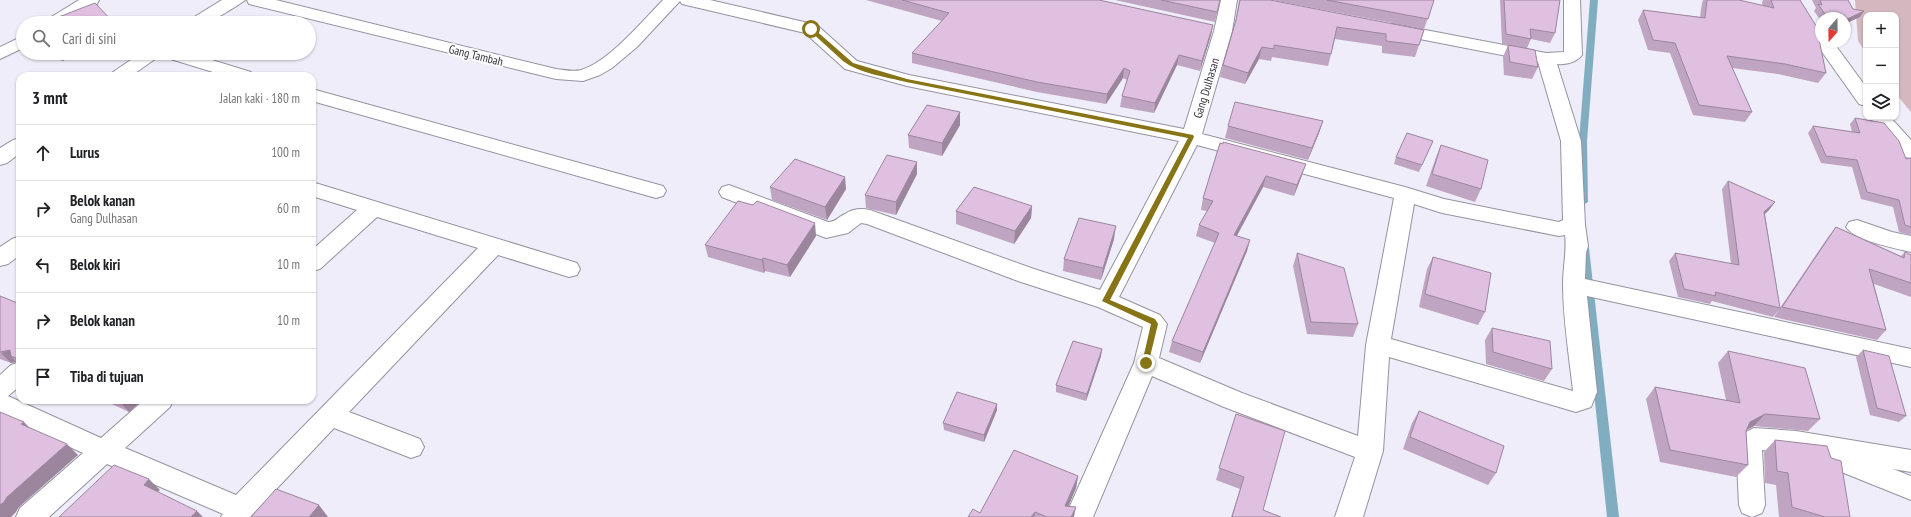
<!DOCTYPE html>
<html lang="id">
<head>
<meta charset="utf-8">
<style>
  :root { --surface:#fff; --page:#f6f6f6; --text:#202124; --muted:#757577; --line:#e0e0e0 }
  body { margin:0; font-family:"PT Sans Narrow",sans-serif; background:var(--page); color:var(--text) }
  .controls { position:absolute; right:12px; top:12px; display:grid; overflow:hidden; border-radius:8px; box-shadow:0 1px 3px #0004 }
  .controls button { width:36px; height:36px; display:grid; place-items:center; padding:0; border:0; border-bottom:1px solid var(--line); background:var(--surface); color:var(--text); font:20px sans-serif }
  .compass { position:absolute; left:1815px; top:12px; width:36px; height:36px; border-radius:50%; background:var(--surface); box-shadow:0 1px 3px #0004; rotate:200deg }
  .stop { position:absolute; width:12px; height:12px; margin:-9px; border:3px solid #877416; border-radius:50%; background:#fff }
  .stop.end { background:#877416; border-color:#fff; box-shadow:0 1px 4px #0008 }
  .list { margin:0; padding:0; list-style:none }
  h2 { display:flex; justify-content:space-between; align-items:center; height:52px; margin:0; padding:0 16px; font-size:17px }
  h2 small { font-size:13px; font-weight:400; color:var(--muted) }
  .list li { display:grid; grid-template-columns:26px 1fr auto; gap:12px; align-items:center; box-sizing:border-box; height:56px; padding:0 16px; border-top:1px solid var(--line) }
  .list b { display:block; font-size:15px; white-space:nowrap }
  .list p { margin:0; font-size:13px; white-space:nowrap; color:var(--muted) }
  .list em { font-size:13px; font-style:normal; color:var(--muted) }
  .icon { flex:none; width:22px; height:22px; fill:none; stroke:currentColor; stroke-width:2; stroke-linecap:round; stroke-linejoin:round }
  .map { position:relative; flex:none; width:1911px; height:517px; overflow:hidden }
  .search { position:absolute; background:var(--surface); box-shadow:0 1px 3px #0004; left:16px; top:16px; width:300px; height:44px; display:flex; align-items:center; gap:10px; box-sizing:border-box; padding:0 14px; border-radius:22px; color:var(--muted); font-size:15px }
  .panel { position:absolute; background:var(--surface); box-shadow:0 1px 3px #0004; left:16px; top:72px; width:300px; height:332px; border-radius:12px }
  .map>svg:first-child { display:block }
</style>
</head>
<body>
<div class="map">
<svg width="1911" height="517" viewBox="0 0 1911 517">
  <rect width="100%" height="100%" fill="#eeedf9"/>
  <path fill="#d4b7bf" d="M1855,0H1911V112L1896,94V15H1866V53L1858,41Z"/>
  <g fill="none" stroke-linecap="round" stroke-linejoin="round">
    <path fill="#80adc0" fill-rule="evenodd" d="M1590,0H1598L1587,141L1588,202L1583,205L1578,202L1579,141Z
      M1584,244L1589,248L1619,517H1607L1579,248Z"/>
    <defs>
      <path id="minor" d="M79,0H99L97,4L66,23H45L48,19Z
        M222,0H245C244,2 210,22 208,23C202,24 194,23 188,23L191,19Z
        M247,0H276L556,69C564,70 573,72 581,70C609,62 643,20 663,0H710L817,25L857,61L909,75L1184,129L1214,31L1221,0H1237L1232,31L1202,134L1405,187L1444,199L1559,222L1563,220L1561,141L1538,62L1394,34L1388,33L1385,29L1388,25L1394,24L1546,53L1564,52V0H1580L1582,55C1577,62 1566,65 1557,64L1581,141L1585,225L1588,246L1586,253L1585,279L1911,349V367L1587,296L1597,392L1591,407L1576,412L1389,357L1383,451L1363,517H1335L1355,457L1224,407L1152,376L1093,517H1065L1134,363L1143,327L1098,307L1018,281L867,224L861,223L848,233L826,238L722,197L719,192L722,187L729,185L828,222C836,222 838,217 845,214C852,209 861,208 870,210L1034,269L1100,290L1179,141L907,86L845,69L805,33L682,4L680,1L637,47L612,68L600,75L583,81L556,79L249,4ZM1197,145L1394,198L1366,345L1358,436L1242,393L1159,358L1167,324L1160,315L1119,297ZM1414,204L1442,213L1559,236L1565,235C1567,251 1563,267 1563,284C1563,318 1569,356 1573,391L1391,339Z
        M23,36V48L0,59V47Z
        M1821,37V42H1833L1866,87V106L1859,104L1815,42L1818,38Z
        M141,53H189L251,72L254,76H226L164,57L162,54L131,76H110L113,72Z
        M312,89L663,186L666,191L663,196L656,198L312,101Z
        M1869,117H1890L1911,140V158L1904,157Z
        M20,138V153L7,163L0,165V148L13,140Z
        M312,182L577,263L580,269L577,275L569,277L498,255L349,412L420,439L424,447L420,455L411,458L334,428L250,517H221L223,514L107,464L49,517H16L20,508L83,453L0,415V375L11,365L20,362V386L8,396L101,438L144,400H173L170,407L125,448L236,495L478,248L377,217L320,269L312,271V250L357,210L312,196Z
        M1857,220L1892,232L1911,236V252C1895,248 1855,241 1846,227L1849,222Z
        M20,236V255L8,264L0,266V247L12,239Z
        M1754,428L1796,431L1911,450V472L1893,469L1911,476V500L1829,467L1826,458L1796,453L1762,450L1765,505L1762,513L1752,517L1742,513L1739,505L1736,443L1740,435Z"/>
    </defs>
    <use href="#minor" stroke="#95939f" stroke-width="2"/>
    <use href="#minor" fill="#fff" fill-rule="evenodd"/>
  </g>
  <path fill="#c0a5c2" d="M866,0H1099L1213,25L1211,35L1200,71L1177,65L1154,113L1120,107L1122,96L1127,80L1123,78L1106,104L1037,92L912,63V53L942,21Z
    M1115,0H1220L1215,22Z
    M1239,0L1424,30L1415,57L1382,53V46L1335,39L1328,66L1272,57L1271,61L1259,59L1245,84L1220,77L1223,65L1235,24Z
    M1272,0H1434L1424,29Z
    M1500,0H1560L1555,33L1550,43L1531,39L1527,48L1538,67L1532,79L1504,75L1503,57L1508,45L1502,44Z
    M1703,0H1739L1763,6L1762,3L1763,0H1800L1817,31L1826,73L1818,83L1778,74L1732,68L1752,112L1745,122L1693,115L1670,53L1648,50L1638,20L1643,10L1700,17L1702,3Z
    M1812,0H1848L1853,9L1860,17L1821,18V21L1814,11L1816,8Z
    M54,53H83L62,61Z
    M960,112V125L942,156L909,148L908,135Z
    M1855,118L1906,159L1911,158V235L1899,232L1893,207L1861,199L1852,167L1821,163L1808,133L1813,126L1852,132L1850,124Z
    M1323,121L1319,133L1308,160L1225,138L1228,126Z
    M1433,141L1419,172L1394,164L1396,157Z
    M1220,143L1302,175L1294,196L1263,187L1237,236L1250,240L1247,251L1200,363L1169,352L1172,341L1215,243L1196,236L1199,225L1207,211L1201,210L1203,198Z
    M1441,145L1481,189L1475,202L1426,186L1436,157Z
    M917,162V174L896,215L866,208L865,195Z
    M1728,181L1775,202L1769,210L1765,214L1780,308L1828,237L1836,227L1901,256L1905,252L1911,255V297L1874,284L1886,330L1877,340L1774,317L1779,310L1773,317L1712,301L1710,304L1678,297L1669,261L1675,253L1731,264L1722,189Z
    M770,187L846,189L827,220L772,200Z
    M753,205L816,236L790,277L765,271L764,273L708,257L705,245Z
    M1032,206L1031,218L1014,244L956,224V211Z
    M1114,239L1101,280L1063,271L1064,259Z
    M1297,253L1358,324L1353,337L1307,334L1293,266Z
    M1433,257L1485,312L1478,325L1419,307L1427,269Z
    M0,296L20,304V365L16,362L11,363L0,359Z
    M1492,328L1552,369L1544,381L1486,364L1485,340Z
    M1102,349L1101,356L1086,401L1056,392V385Z
    M1863,350L1906,416L1899,422L1870,415L1856,357Z
    M1728,351L1820,419L1808,431L1754,426L1746,430L1748,465L1736,477L1660,462L1646,399L1655,387L1726,400L1718,363Z
    M103,400H142L129,412Z
    M997,404V410L984,442L944,430L943,423Z
    M1419,411L1496,473L1488,485L1403,449L1412,423Z
    M1236,414L1263,510L1281,517H1231L1240,489L1216,480Z
    M1775,440L1831,458L1850,517H1779L1776,485L1765,483L1764,452Z
    M1078,476L1076,488L1068,506L1074,517H968Z"/>
  <path fill="#9c869e" d="M1864,11L1860,17L1845,24V20Z
    M1213,25L1211,35L1200,71L1202,61Z
    M1262,47L1259,59L1245,84L1248,73Z
    M56,53H83L62,61Z
    M1179,55L1177,65L1154,113L1155,103Z
    M1124,68L1123,78L1106,104L1107,94Z
    M960,112V125L942,156V143Z
    M1323,121L1319,133L1308,160L1312,148Z
    M917,162V174L896,215V202Z
    M1306,164L1302,175L1294,196L1297,185Z
    M1266,176L1263,187L1231,246L1234,235Z
    M845,177L846,189L827,220L825,207Z
    M1775,202L1769,210L1758,220L1764,212Z
    M1032,206L1031,218L1014,244L1015,231Z
    M815,223L816,236L790,277L787,265Z
    M1116,226L1114,239L1101,280L1103,268Z
    M1250,240L1247,251L1200,363L1203,352Z
    M763,258L765,271L764,273L762,260Z
    M1102,349L1101,356L1086,401L1087,394Z
    M10,350L11,356L16,362L11,363L1,353Z
    M120,400H142L129,412L119,401Z
    M997,404V410L984,442V435Z
    M1765,414L1754,426L1739,434L1750,422Z
    M24,422L35,433L21,424Z
    M67,444L78,455L19,507L16,512L11,517H0V505L7,497Z
    M1078,476L1076,488L1064,517L1065,506Z
    M149,479L160,490L154,495L144,485Z
    M319,505L328,517H309Z
    M1076,507L1074,517H1071Z
    M197,511L203,517H191Z
    M1035,512L1034,517H1031Z"/>
  <path fill="#dfc0e1" stroke="#9c869e" d="M902,0H1099L1213,25L1202,61L1179,55L1155,103L1122,96L1130,71L1124,68L1107,94L1037,82L912,53L949,13Z
    M1161,0H1220L1217,12Z
    M1240,0H1270L1424,30L1419,45L1386,41V34L1337,27L1331,54L1274,45V49L1262,47L1248,73L1223,65L1236,20Z
    M1327,0H1434L1428,19Z
    M1504,0H1560L1555,33L1530,29L1531,39L1506,34Z
    M1707,0H1739L1774,8L1771,0H1800L1818,29L1817,30L1826,73L1785,64L1727,56L1752,112L1699,105L1675,43L1653,40L1643,10L1705,18Z
    M1820,0H1848L1853,9L1864,11L1845,20V18H1827V17L1818,4L1822,5Z
    M95,3L114,23H43Z
    M1508,45L1535,50L1538,67L1510,62Z
    M1235,102L1323,121L1312,148L1228,126Z
    M927,105L960,112L942,143L908,135Z
    M1855,118L1884,123L1899,141L1906,159L1911,158V227L1905,225L1899,200L1867,192L1857,160L1826,156L1813,126L1860,133Z
    M1407,133L1433,141L1422,165L1396,157Z
    M1223,142L1306,164L1297,185L1266,176L1234,235L1250,240L1203,352L1172,341L1219,233L1199,225L1213,201L1203,198L1220,143L1223,144Z
    M1441,145L1488,160L1481,189L1432,174Z
    M887,155L917,162L896,202L865,195Z
    M795,159L845,177L825,207L770,187Z
    M1728,181L1775,202L1764,212L1780,308L1715,292L1716,296L1684,289L1675,253L1739,265Z
    M974,187L1032,206L1015,231L956,211Z
    M738,201L753,205L757,201L815,223L787,265L763,258L762,260L705,245Z
    M1079,218L1116,226L1103,268L1064,259Z
    M1836,227L1904,258L1905,252L1911,255V283L1869,269L1886,330L1782,307Z
    M1297,253L1344,268L1358,324L1311,322Z
    M1433,257L1491,273L1485,312L1425,294Z
    M0,296L20,304V360L11,356L10,350L0,352Z
    M1492,328L1550,341L1552,369L1493,352Z
    M1073,341L1102,349L1087,394L1056,385Z
    M1863,350L1889,356L1906,416L1877,408Z
    M1728,351L1805,368L1820,419L1765,414L1750,422L1746,431L1748,465L1670,450L1655,387L1740,403Z
    M957,392L997,404L984,435L943,423Z
    M1419,411L1504,446L1496,473L1410,437Z
    M0,412L24,422L21,424L67,444L7,497L4,502L0,505Z
    M1236,414L1285,431L1263,510L1281,517H1232L1244,477L1219,468Z
    M1775,440L1827,446L1831,458L1841,461L1850,517H1825L1792,507L1788,473L1777,471Z
    M1014,450L1078,476L1065,506L1076,507L1071,517H1047L1035,512L1031,517H968L973,509L980,513Z
    M114,465L149,479L144,485L197,511L191,517H59Z
    M276,489L319,505L309,517H251Z"/>
  <path fill="#877416" d="M809,28H813L853,63L907,79L1193,135L1194,137L1110,300L1155,319L1158,324L1148,365H1146L1142,363L1151,324L1102,301L1188,138L906,82C887,77 860,74 843,61L809,30Z"/>
  <g text-anchor="middle" dominant-baseline="central" stroke-width="4" stroke-linejoin="round" paint-order="stroke">
    <g font-size="12" fill="#36353a" stroke="#fcfbfe">
      <text transform="translate(476 55) rotate(14)">Gang Tambah</text>
      <text transform="translate(1206 88) rotate(-73)">Gang Dulhasan</text>
    </g>
  </g>
</svg>
<div class="controls">
<button>+</button>
<button>−</button>
<button><svg class="icon" aria-label="layers" viewBox="0 0 24 24"><path d="M12 4l9 5-9 5-9-5zM3 14l9 5 9-5"/></svg></button>
</div>
<svg class="compass" viewBox="-18 -18 36 36"><path d="M0-13l5 13h-10z" fill="#e53935"/><path d="M0 13l5-13h-10z" fill="#757577"/></svg>
<div class="stop" style="left:811px;top:29px"></div>
<div class="stop end" style="left:1146px;top:363px"></div>
<div class="search"><svg class="icon" aria-label="search" viewBox="0 0 24 24"><circle cx="10" cy="10" r="6"/><path d="M15 15l6 6"/></svg>Cari di sini</div>
<section class="panel">
<h2>3 mnt<small>Jalan kaki · 180 m</small></h2>
<ul class="list">
<li><svg class="icon" aria-label="ahead" viewBox="0 0 24 24"><path d="M12 20V5M6 11l6-6 6 6"/></svg><div><b>Lurus</b></div><em>100 m</em></li>
<li><svg class="icon" aria-label="right" viewBox="0 0 24 24"><path d="M7 20v-9h11M14 6l5 5-5 5"/></svg><div><b>Belok kanan</b><p>Gang Dulhasan</p></div><em>60 m</em></li>
<li><svg class="icon" aria-label="left" viewBox="0 0 24 24"><path d="M17 20v-9H6M10 6l-5 5 5 5"/></svg><div><b>Belok kiri</b></div><em>10 m</em></li>
<li><svg class="icon" aria-label="right" viewBox="0 0 24 24"><path d="M7 20v-9h11M14 6l5 5-5 5"/></svg><div><b>Belok kanan</b></div><em>10 m</em></li>
<li><svg class="icon" aria-label="arrive" viewBox="0 0 24 24"><path d="M6 21V4h12l-3 4 3 4H6"/></svg><div><b>Tiba di tujuan</b></div></li>
</ul>
</section>
</div>
</body>
</html>
